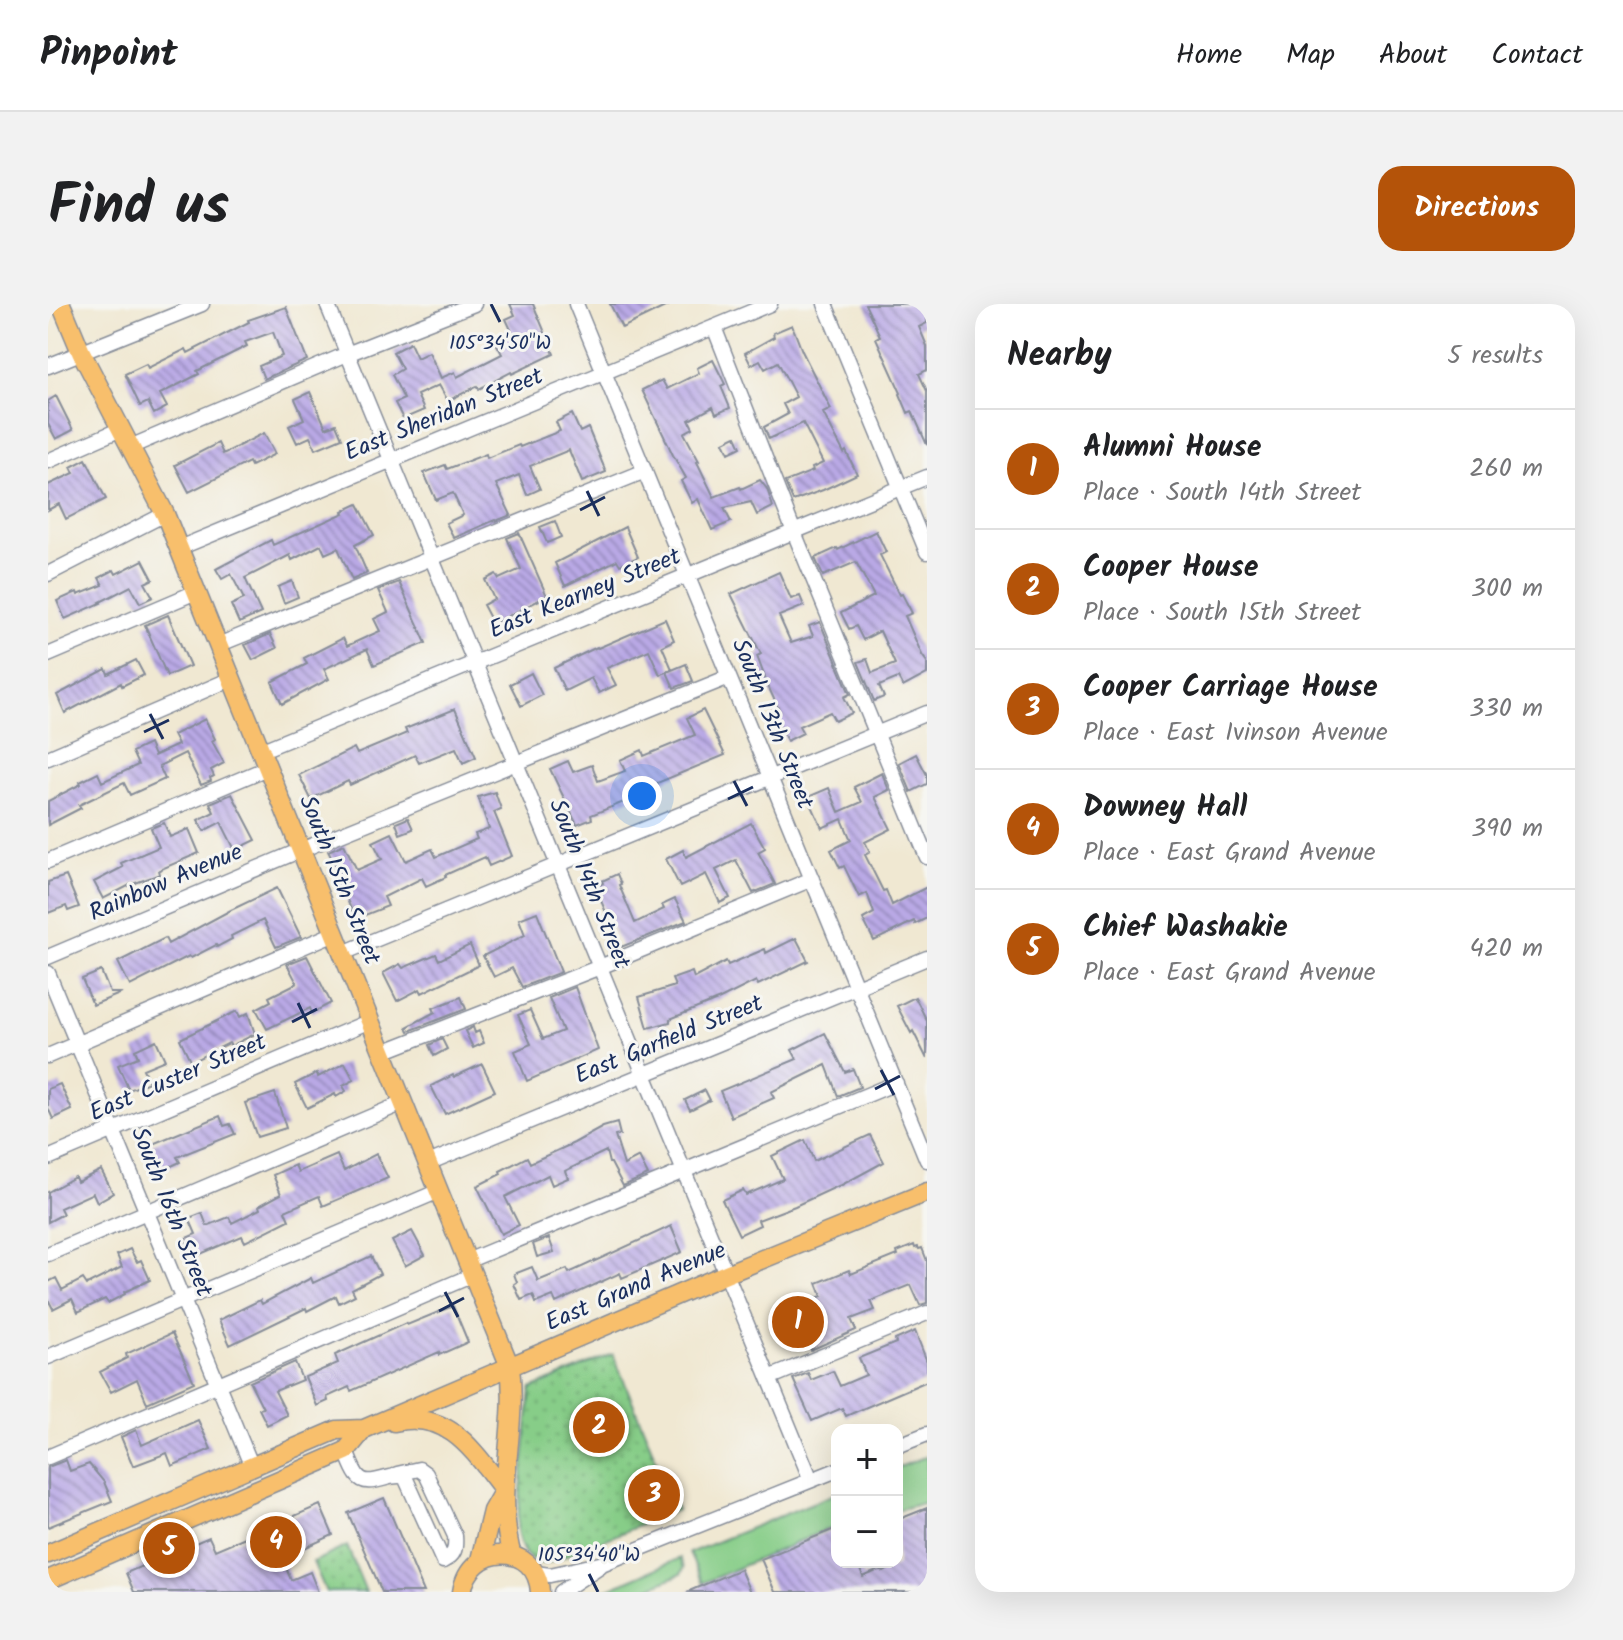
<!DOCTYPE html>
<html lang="en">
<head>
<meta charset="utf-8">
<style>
  :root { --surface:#fff; --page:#f2f2f2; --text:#202124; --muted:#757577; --line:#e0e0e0; --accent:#b45309 }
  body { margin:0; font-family:Kalam,sans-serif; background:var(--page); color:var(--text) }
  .controls { position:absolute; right:24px; bottom:24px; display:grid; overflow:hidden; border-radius:16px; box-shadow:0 8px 32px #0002 }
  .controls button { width:72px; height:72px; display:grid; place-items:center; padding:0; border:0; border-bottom:2px solid var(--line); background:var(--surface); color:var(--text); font:40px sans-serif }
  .you { position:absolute; left:594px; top:492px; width:28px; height:28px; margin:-20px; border:6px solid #fff; border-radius:50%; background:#1a73e8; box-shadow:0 0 0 12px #1a73e833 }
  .badge { display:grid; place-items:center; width:52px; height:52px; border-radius:50%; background:var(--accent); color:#fff; font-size:26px; font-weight:700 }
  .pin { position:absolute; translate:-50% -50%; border:4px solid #fff; box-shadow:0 2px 8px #0006 }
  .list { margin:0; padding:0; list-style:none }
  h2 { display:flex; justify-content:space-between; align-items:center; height:104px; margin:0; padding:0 32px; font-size:34px }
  h2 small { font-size:26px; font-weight:400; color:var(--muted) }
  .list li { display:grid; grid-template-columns:52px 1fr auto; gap:24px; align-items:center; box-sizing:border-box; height:120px; padding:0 32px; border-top:2px solid var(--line) }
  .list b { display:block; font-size:30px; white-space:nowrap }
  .list p { margin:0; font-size:26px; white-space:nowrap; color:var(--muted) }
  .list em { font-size:26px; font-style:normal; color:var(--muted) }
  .map { position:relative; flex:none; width:879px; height:1288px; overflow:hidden; border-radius:24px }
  header { display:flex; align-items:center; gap:48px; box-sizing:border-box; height:112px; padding:0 40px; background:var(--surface); border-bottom:2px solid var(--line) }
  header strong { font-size:38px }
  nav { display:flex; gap:44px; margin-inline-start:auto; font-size:28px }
  .intro { display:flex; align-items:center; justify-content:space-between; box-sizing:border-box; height:192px; padding:0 48px }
  h1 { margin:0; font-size:56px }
  .button { padding:20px 36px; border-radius:24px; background:var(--accent); color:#fff; font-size:28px; font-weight:700 }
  main { display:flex; gap:48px; padding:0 48px }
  aside { flex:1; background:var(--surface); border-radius:24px; box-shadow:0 8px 32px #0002 }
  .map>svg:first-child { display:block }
</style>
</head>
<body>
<header>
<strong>Pinpoint</strong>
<nav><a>Home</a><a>Map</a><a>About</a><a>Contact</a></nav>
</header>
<div class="intro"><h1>Find us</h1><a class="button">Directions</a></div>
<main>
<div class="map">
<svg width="879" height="1288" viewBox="0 0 879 1288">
  <defs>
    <pattern id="park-dots" width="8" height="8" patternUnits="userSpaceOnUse" patternTransform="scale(2)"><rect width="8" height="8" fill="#87cd88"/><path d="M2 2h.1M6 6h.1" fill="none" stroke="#74b078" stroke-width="1.8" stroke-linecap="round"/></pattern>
    <pattern id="building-back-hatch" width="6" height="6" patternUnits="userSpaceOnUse" patternTransform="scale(2)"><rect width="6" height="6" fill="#b9a9e5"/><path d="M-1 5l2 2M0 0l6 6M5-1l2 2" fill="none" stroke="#968abd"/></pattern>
  </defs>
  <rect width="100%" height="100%" fill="#f6f6f2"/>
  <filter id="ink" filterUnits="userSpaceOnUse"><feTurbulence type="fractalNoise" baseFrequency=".0125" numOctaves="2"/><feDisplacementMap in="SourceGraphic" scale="16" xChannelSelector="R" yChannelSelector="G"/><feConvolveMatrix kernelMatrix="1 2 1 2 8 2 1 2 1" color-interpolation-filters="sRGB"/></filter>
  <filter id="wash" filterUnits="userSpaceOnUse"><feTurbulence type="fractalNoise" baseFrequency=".006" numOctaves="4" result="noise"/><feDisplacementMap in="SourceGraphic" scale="32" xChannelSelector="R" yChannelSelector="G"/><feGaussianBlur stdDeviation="1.8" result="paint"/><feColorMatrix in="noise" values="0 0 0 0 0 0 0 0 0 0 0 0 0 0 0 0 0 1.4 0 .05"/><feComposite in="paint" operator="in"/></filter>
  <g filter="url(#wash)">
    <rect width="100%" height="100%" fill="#f0e8d2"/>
    <path fill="#87cd88" stroke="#517e73" stroke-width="2" d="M879,1152V1198L849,1206V1164Z
      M789,1189V1221L655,1279L641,1249Z
      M632,1254L636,1264L633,1270L591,1288H554Z"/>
    <path fill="url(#park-dots)" stroke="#517e73" stroke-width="2" d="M565,1050L629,1206L498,1260C478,1258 472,1245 469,1226L483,1085Z
      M299,1242L318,1288H278L265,1258Z"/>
    <g id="blocks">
      <path fill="url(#building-back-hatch)" d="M462,0H485L506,50L464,70L463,68L431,85L429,82L400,97L391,81L369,91L376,106L355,115L347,99L356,95L344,71L354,65L345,48L362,39L369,54L381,48L393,74L407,68L409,73L454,50L448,39L465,30L458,15L467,11Z
        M562,0H623L574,24Z
        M817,0H879V19L871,23L879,42V66L871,70L879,87V141L864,107L860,109L852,90L853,89L828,34L832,32Z
        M238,3L259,56L216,75L211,62L234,52L225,28L197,38L199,42L149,67L151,70L112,90L119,103L106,110L100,98L92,102L77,70L98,60L100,64L138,45L140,49L201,18L200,16Z
        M744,21L754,47L783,105L775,109L796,149L798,147L809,170L775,186L745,197L737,178L765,167L764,164L775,159L755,119L721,135L716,123L740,110L735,100L748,93L730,58L717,65L712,56L703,61L697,49L726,33L725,29Z
        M665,56L677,80L673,82L682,104L668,110L665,103L641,116L645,124L636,129L651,157L649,158L666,193L692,183L693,185L712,176L719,185L725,203L709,211L703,198L676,204L683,218L664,226L650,195L644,199L633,177L638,174L625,151L594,86L614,76L619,85L651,69L649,64Z
        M262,88L278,124L288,120L294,134L268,145L262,133L249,139L241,122L256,115L247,95Z
        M8,92L25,126L8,135L0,120V97Z
        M524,110L532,128L540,124L558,168L534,178L521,146L482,162L492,185L479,191L471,171L448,180L463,211L448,217L447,216L406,234L398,219L415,211L405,189L388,196L376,169L397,161L399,165L438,150L439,154L471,141L472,143L512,127L508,118Z
        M216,129L227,150L203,162L201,158L141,188L127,161L170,139L175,150Z
        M688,132L693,143L681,149L676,138Z
        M38,155L58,195L18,215L11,200L0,206V181L26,169L23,163Z
        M310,200L326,231L307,241L319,269L304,276L290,244L277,250L273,241L244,256L242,251L197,274L213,309L191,319L183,301L196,295L183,270L174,275L168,265L223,236L225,241L296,209L295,207Z
        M507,217L513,233L499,239L492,223Z
        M577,223L590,253L572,261L569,256L517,282L507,259Z
        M828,227L838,248L832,251L852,291L854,290L864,309L857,312L874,351L879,358V370L855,383L850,374L831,382L836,393L826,397L810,358L819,355L824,369L847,360L832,327L815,336L808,322L801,325L793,309L826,292L808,258L775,272L767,254L789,244L790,246Z
        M471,229L499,292L445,320L435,301L446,295L437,276L448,270L451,275L473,265L459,234Z
        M95,256L105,275L97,279L105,293L92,299L83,282L52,298L53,299L17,315L9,297L29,288L30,291L55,281L51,274L66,266L68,270Z
        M731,268L743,295L752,292L756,302L731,312L743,339L765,332L761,322L772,318L802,390L796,393L804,409L787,417L782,408L751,422L755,429L739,437L726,411L732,408L720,382L709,352L713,350L683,290Z
        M244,277L250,293L236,299L230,283Z
        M351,278L378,339L326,361L319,345L276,365L281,375L234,400L224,378L259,360L256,354L295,334L299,342L332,327L326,315L340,308L330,286Z
        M120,311L142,362L119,372L97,321Z
        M617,315L626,336L614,342L624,365L612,371L601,346L559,364L568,381L551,389L543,374L517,387L506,364L549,343L550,344Z
        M222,330L229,344L205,356L197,341Z
        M88,356L96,371L74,382L73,379L17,409L9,391L58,365L60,370Z
        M638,360L645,377L626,384L619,368Z
        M483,369L494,391L473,402L462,380Z
        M407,405L428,453L415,459L408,444L371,459L367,451L302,481L300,477L263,495L251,471L306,444L309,450L359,429L357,425Z
        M655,406L677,451L609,479L610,481L576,498L543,511L544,515L529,521L502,465L520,457L525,468L544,461L550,477L577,467L572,456L594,446L596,452L647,431L639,414Z
        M157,415L167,435L164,437L176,459L163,466L166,472L162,474L163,477L153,481L137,449L111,462L117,475L82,491L76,479L31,501L33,504L0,521V497L33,480L32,478L50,469L54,478L90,461L84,448L101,440L106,452L130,441L125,431Z
        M868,450L879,471V480L863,488L851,459Z
        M834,469L841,486L827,493L843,525L817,538L822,548L817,551L835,587L838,586L844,601L879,583V614L867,620L866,617L826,637L815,615L826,609L819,589L811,593L796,562L792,564L783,546L803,536L794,515L774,524L760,493L781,484L791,508L814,498L806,483Z
        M447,488L453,505L446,508L464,552L441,562L437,553L397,571L398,573L378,582L374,574L336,593L340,602L307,615L291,576L294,575L280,547L296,540L309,566L334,555L325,538L344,529L358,557L384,545L388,553L429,535L427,530L441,525L430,493Z
        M184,490L208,536L187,546L173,518L156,527L150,516L166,508L162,499Z
        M360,514L365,525L352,530L348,519Z
        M116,519L122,533L141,525L151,549L111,566L112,570L82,581L55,595L46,578L75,563L73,559L111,543L103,524Z
        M703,519L717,544L710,548L727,580L705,589L688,556L668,566L682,594L672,599L658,570L632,583L618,555L635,546L638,553Z
        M569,570L573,580L571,581L587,619L616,605L614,601L627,595L638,617L573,643L547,583L555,579L554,577Z
        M18,572L31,603L20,607L18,602L0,609V578Z
        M229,584L253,633L228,643L215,616L183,632L184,635L169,643L168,641L143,654L141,652L82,682L70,658L117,634L120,640L183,606Z
        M489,608L513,668L474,683L464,664L446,673L435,652L477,631L471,615Z
        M748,634L760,657L710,681L708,677L672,695L622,715V718L600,724L591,693L627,682L624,675L644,668L646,674L678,657L680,661L717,645L718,649Z
        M422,641L431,661L374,689L372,685L349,697L335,669L352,660L355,664L388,650L391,656Z
        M259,652L283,699L264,709L262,704L219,725L208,705L223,697L221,693L249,679L239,660Z
        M53,667L62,689H74L45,701L34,675Z
        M527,683L550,746L479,777L467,747L483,740L470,711L482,706L495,735L515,727L501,694Z
        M413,693L418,705L361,727L359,723L387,708L385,704Z
        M867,693L879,717V755L865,727L863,729L849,702Z
        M189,707L192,713L200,709L207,730L183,742L181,739L143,758L132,735Z
        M425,723L427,729L431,727L436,739L425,744L417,727Z
        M777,729L797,768L805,765L812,783L790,792L778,761L723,788L726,794L683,813L672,787L749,755L744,746Z
        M394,735L399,745L386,752L381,741Z
        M108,736L117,756L95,765L101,778L81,786L70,761L90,753L87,746Z
        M297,759L306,776L295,782L298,787L288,793L287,790L259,804L247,780L269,769L270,773Z
        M434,760L447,787L397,810L383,782L405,771L406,773Z
        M12,780L24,806L5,815L0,804V785Z
        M657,786L662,796L642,806L637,796Z
        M227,789L238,824L209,833L197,799Z
        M172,812L176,822L182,820L187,830L129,853L132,858L115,866L102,841Z
        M569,819L572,831L567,832L576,861L591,853L600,871L575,882L563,859H561L558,847L517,867L520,874L504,881L500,871L457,893L471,921L453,930L429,882L453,870L452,867L479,853L482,859L526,839L555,823Z
        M822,831L836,858L790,883V882L747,902L710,916L712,921L691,931L674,896L695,886L698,891L735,875L724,852L757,836L766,857Z
        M328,850L340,874L275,902L271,892L237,907L241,916L197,938L194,932L148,952L146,947L142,948L136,935L148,930L141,914L154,909L159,922L181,913L184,919L212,905L211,902L233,890L225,871L247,861L250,868L289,851L296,867Z
        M53,866L65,889L49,898L45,889L12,904L15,910L0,918V888L27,873L29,878Z
        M623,922L634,948L574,974L572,969L508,999L505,992L488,999L485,991L473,996L466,980L469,978L466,970L484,963L490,977L519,965L521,969Z
        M364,927L377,951L357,962L344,937Z
        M501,934L506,948L489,953L485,940Z
        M866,941L867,944L870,943L871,945L874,944L879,957V999L872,1001L863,981L823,997L827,1006L803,1015L808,1026L763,1046L756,1030L744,1035L740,1026L736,1027L729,1010L732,1009L729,1001L747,993L751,1001L774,992L769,979L801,966L803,970L850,951L849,948Z
        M82,945L89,958L93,956L102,976L76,988L77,990L60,999L57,995L30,1008L24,995L5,1005L0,995V978L8,974L14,986L35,975L39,981L74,963L69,951Z
        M323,952L332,970L304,985L307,991L291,999L288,992L259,1007L258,1004L182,1041L171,1016L212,996L214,1000L263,974L265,979Z
        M405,1002L420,1038L391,1051V1048L303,1087L301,1083L279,1093L280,1097L269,1102L257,1073L290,1059L287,1051L358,1019L359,1021Z
        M867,1027L879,1058V1077L798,1112L794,1104L764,1117L745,1075L760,1069L763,1076L785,1067L792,1082L818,1071L811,1054L848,1039L847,1036Z
        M124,1029L146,1078L99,1099L89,1075L63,1088L52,1068L79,1054L78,1050Z
        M247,1058L254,1076L227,1087L239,1111L219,1121L211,1105L215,1104L202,1078Z
        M562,1097L567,1107L574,1104L580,1115L572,1119L575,1127L538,1144L524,1114Z
        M150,1116L163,1145L124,1162L119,1149L85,1162L73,1133L88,1126L94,1141Z
        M18,1156L22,1167L41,1160L56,1178L64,1197L0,1223V1163Z
        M601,1178L606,1187L616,1182L623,1195L598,1207L587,1185Z
        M336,1194L376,1288H334L300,1209Z
        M272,1201L285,1231L234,1254L243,1276L262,1268L270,1288H86L78,1269L161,1233L167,1246Z
        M879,1204V1288H727L713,1255L789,1224V1258H809L815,1273L831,1266L836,1268L849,1261V1216Z
        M692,1265L702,1288H639Z"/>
    </g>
  </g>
  <g filter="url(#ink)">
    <use href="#blocks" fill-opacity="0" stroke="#868c98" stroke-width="2"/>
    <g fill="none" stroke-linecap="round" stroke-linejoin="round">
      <defs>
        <path id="minor" d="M279,0L763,1176
          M528,0L879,856
          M777,0L879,248
          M666,23L746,228L879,553
          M0,62L154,0
          M82,143L299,50L426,0
          M0,157L73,125
          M131,244L722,0
          M0,270L117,210
          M170,341L597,167
          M0,351L148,288
          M212,447L879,173
          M0,454L183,375
          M0,557L219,464
          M295,649L879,409
          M0,653L253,546L681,373
          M0,669L204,1163
          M335,748L552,663L764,575
          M0,752L287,629
          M0,854L322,717
          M380,859L879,654
          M0,950L355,799
          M419,957L848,779
          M0,1053L391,887
          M721,1074L879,1009
          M849,1142L879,1130
          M298,1147C301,1154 304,1164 309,1171C320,1187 342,1167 357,1173L395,1257C407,1251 408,1245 407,1232L378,1170L371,1165L349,1170
          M0,1153L425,971
          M487,1269L502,1271L556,1259L789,1166
          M513,1288L552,1262"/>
        <path id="major" d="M13,0L33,48L117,210L462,1063C470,1126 446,1189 464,1252
          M346,1118C401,1105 426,1148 456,1186
          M0,1250L289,1126L316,1125L678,970L879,888
          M432,1256L444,1207L456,1186
          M0,1276L298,1147L316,1125
          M414,1288C422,1238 489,1238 492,1288"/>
      </defs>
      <use href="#minor" stroke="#868c98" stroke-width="17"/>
      <use href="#major" stroke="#868c98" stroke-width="21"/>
      <use href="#minor" stroke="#fff" stroke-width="14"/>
      <use href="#major" stroke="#f8bf6c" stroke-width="18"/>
    </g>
  </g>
  <path fill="none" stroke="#1b2f5e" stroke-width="3" d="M443,0L452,18M539,187L551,212M532,206L557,193M102,410L115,435M96,428L121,416M686,477L699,502M680,495L705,483M250,699L262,724M244,718L269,705M833,766L846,791M827,785L852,772M397,988L410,1013M391,1007L416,994M541,1270L550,1288"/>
  <g text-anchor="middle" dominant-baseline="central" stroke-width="6" stroke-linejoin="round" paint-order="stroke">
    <g font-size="24" fill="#1b2f5e" stroke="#f6f6f2">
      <text transform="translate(396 111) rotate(-22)">East Sheridan Street</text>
      <text transform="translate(537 290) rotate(-22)">East Kearney Street</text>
      <text transform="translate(724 420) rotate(68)">South 13th Street</text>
      <text transform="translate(291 576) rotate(68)">South 15th Street</text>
      <text transform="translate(118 579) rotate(-23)">Rainbow Avenue</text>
      <text transform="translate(541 580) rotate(68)">South 14th Street</text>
      <text transform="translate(621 736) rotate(-22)">East Garfield Street</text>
      <text transform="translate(130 774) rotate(-23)">East Custer Street</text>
      <text transform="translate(123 908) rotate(68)">South 16th Street</text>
      <text transform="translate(588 983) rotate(-23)">East Grand Avenue</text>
    </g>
  </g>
  <g font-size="20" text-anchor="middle" fill="#1b2f5e" stroke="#f6f6f2" stroke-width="6" stroke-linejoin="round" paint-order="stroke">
    <text x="452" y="45">105°34'50"W</text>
    <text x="541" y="1257">105°34'40"W</text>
  </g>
</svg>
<div class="controls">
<button>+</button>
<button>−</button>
</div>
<div class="you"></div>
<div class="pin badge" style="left:750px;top:1018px">1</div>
<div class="pin badge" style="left:551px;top:1123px">2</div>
<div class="pin badge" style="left:606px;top:1191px">3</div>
<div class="pin badge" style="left:228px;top:1238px">4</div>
<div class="pin badge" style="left:121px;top:1244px">5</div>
</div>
<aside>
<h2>Nearby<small>5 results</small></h2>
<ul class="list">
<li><span class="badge">1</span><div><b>Alumni House</b><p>Place · South 14th Street</p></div><em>260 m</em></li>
<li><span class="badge">2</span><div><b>Cooper House</b><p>Place · South 15th Street</p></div><em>300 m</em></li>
<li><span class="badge">3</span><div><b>Cooper Carriage House</b><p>Place · East Ivinson Avenue</p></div><em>330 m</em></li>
<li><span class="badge">4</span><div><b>Downey Hall</b><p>Place · East Grand Avenue</p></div><em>390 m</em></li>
<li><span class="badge">5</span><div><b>Chief Washakie</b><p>Place · East Grand Avenue</p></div><em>420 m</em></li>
</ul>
</aside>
</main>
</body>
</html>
